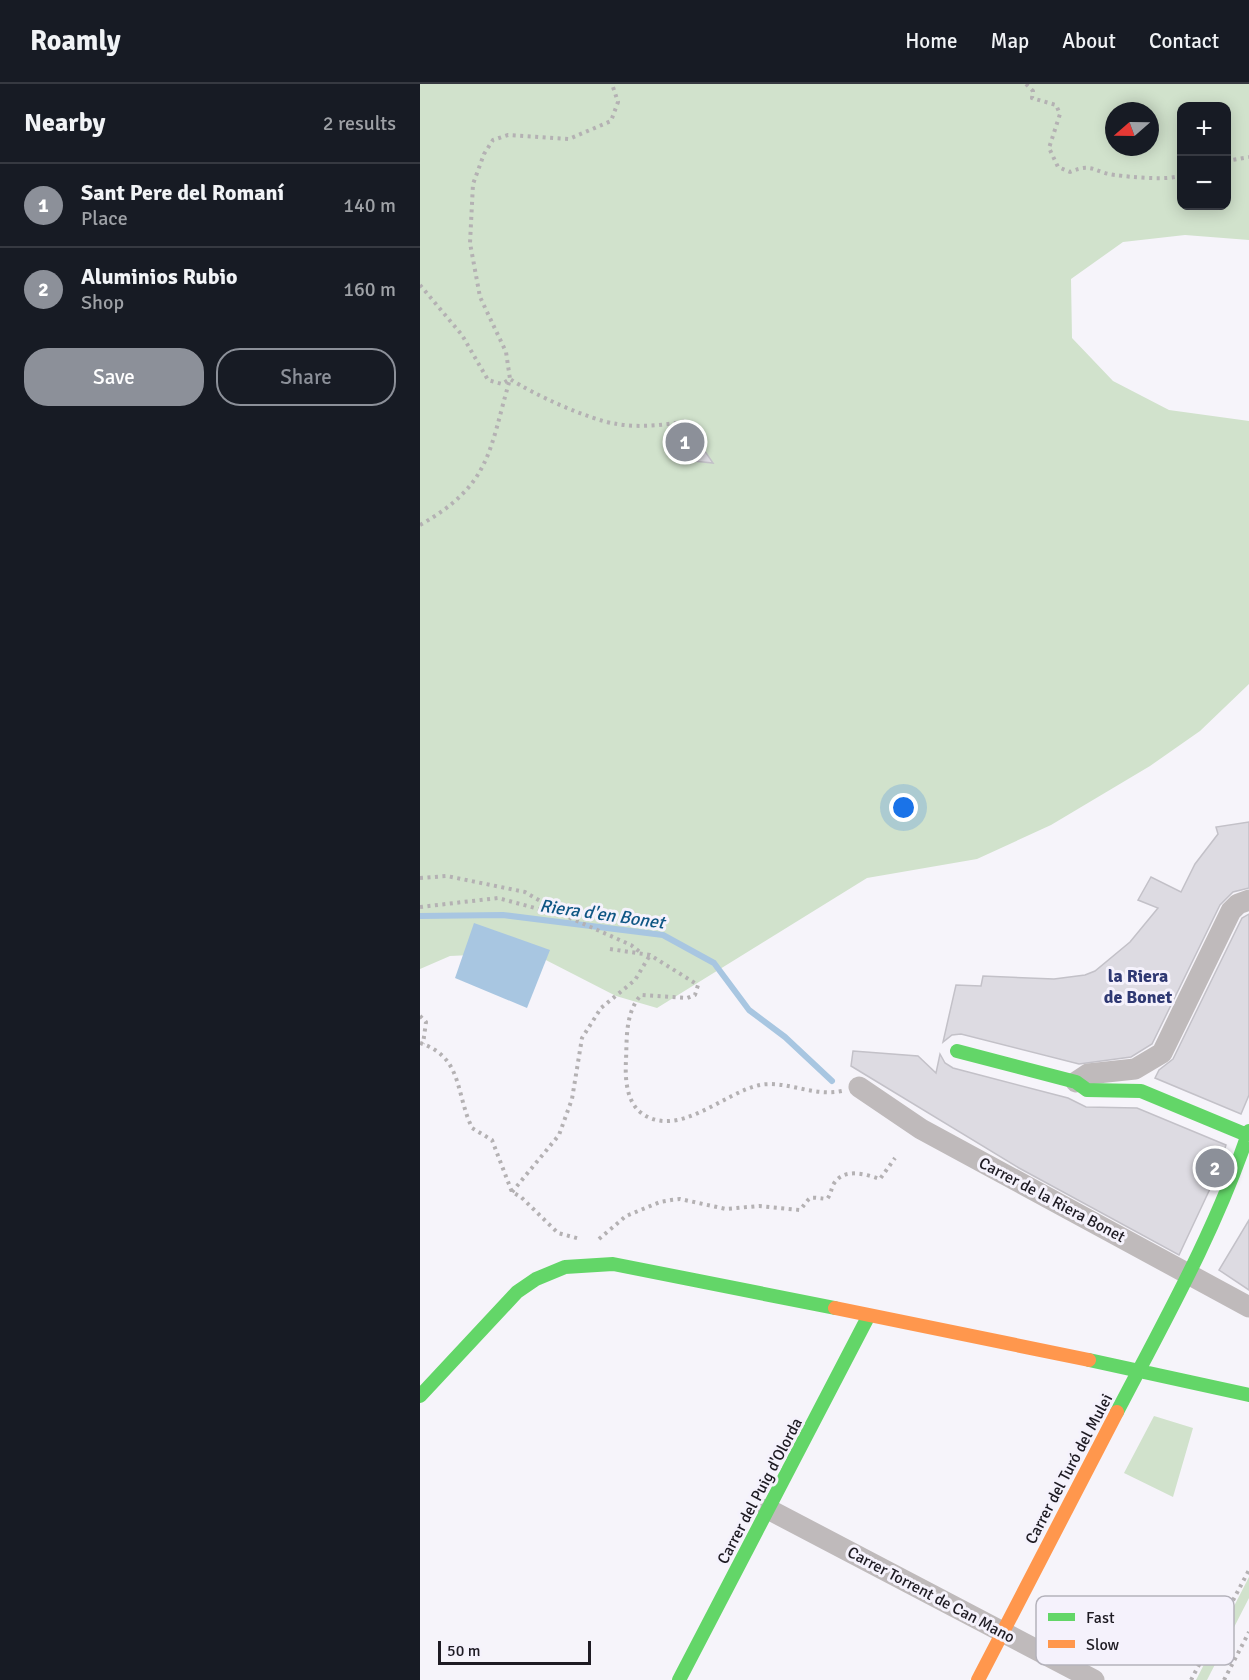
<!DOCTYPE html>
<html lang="en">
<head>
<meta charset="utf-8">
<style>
  :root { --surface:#171b24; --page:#242831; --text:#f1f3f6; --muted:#9ea1a6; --line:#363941; --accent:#8c9099 }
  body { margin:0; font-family:Signika,sans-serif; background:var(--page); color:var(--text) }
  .controls { position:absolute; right:18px; top:18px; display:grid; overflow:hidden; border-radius:12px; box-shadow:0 3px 15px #0003 }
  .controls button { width:54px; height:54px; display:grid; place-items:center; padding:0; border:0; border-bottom:2px solid var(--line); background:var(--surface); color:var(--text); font:30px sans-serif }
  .compass { position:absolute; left:685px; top:18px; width:54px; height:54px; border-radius:50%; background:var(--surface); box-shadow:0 3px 15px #0003; rotate:250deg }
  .scale { position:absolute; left:18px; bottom:15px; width:153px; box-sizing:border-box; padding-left:6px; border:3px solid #1e1b23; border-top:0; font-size:16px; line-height:21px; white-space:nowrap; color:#1e1b23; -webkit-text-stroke:4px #f5f2fc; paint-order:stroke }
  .you { position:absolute; left:484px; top:724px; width:21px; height:21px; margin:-15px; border:4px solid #fff; border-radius:50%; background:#1a73e8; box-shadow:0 0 0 9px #1a73e833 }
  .badge { display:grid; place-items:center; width:39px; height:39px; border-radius:50%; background:var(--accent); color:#fff; font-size:20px; font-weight:700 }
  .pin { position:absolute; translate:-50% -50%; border:3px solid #fff; box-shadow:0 2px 6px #0006 }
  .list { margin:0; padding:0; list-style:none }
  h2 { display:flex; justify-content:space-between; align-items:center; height:78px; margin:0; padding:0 24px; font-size:26px }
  h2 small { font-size:20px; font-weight:400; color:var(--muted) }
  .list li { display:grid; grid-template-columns:39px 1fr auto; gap:18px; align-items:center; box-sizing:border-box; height:84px; padding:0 24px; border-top:2px solid var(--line) }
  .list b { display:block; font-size:22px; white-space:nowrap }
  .list p { margin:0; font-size:20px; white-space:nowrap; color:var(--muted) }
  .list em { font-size:20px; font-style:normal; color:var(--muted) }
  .actions { display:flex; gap:12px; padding:18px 24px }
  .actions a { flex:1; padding:14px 0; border:2px solid var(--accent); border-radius:24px; text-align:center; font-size:21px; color:var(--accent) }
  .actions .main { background:var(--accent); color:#fff }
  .map { position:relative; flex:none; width:829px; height:1596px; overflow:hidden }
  header { display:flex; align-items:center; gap:36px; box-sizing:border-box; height:84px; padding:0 30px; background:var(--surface); border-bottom:2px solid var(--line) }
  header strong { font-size:28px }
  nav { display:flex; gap:33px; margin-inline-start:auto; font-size:21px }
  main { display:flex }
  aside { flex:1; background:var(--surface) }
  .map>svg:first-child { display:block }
</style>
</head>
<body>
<header>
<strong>Roamly</strong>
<nav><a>Home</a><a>Map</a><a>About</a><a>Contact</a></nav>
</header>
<main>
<aside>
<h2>Nearby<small>2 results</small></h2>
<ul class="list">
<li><span class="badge">1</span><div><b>Sant Pere del Romaní</b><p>Place</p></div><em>140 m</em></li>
<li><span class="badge">2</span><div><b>Aluminios Rubio</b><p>Shop</p></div><em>160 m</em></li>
</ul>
<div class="actions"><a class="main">Save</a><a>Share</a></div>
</aside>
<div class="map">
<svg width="829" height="1596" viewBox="0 0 829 1596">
  <rect width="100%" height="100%" fill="#f6f4fa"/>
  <path fill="#d1e2cc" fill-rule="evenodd" d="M0,0H829V156L765,151L703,158L651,195L652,254L693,297L749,326L829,337V600L780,647L730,682L631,741L557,775L447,794L237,924L196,912L118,872L72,870L30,872L0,885ZM762,22H806V122H762ZM694,27H730V63H694Z
    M734,1332L773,1344L753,1413L704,1389Z
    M829,1493V1514L787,1596H776Z"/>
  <path fill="#a8c6e1" d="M54,839L130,866L107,924L35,894Z"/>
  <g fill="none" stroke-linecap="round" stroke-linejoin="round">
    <path stroke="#a8c6e1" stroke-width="6" d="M0,832L83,831L243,851L294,879L329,926L365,953L412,997"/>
  </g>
  <path fill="#dddbe2" stroke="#c3c1c8" stroke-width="1.5" d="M269,344L293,379L255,375L256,352L260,347Z
    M829,738V804L813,808L800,821L732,960L711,973L659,980L541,950L532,951L523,958L536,901L561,902L563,892L634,895L665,891L675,887L710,858L738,824L718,816L731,793L761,808L775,780L798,750L796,743Z
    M829,830V1011L821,1030L735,994L739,986L753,975L822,834Z
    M433,967L498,972L516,989L520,970L525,979L533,984L648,1014L666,1023L717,1024L806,1061L796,1092L759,1171L599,1084L431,982Z
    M829,1136V1206L799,1186Z"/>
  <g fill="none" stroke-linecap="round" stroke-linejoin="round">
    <path stroke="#b4b1b3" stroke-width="4" stroke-dasharray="3 4.5" stroke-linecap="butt" d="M606,0L613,7L612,14L636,21L640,30L629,64L638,83L650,88C673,78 675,89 695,91C710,93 749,97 762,91
      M806,77L829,73
      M0,201L42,251L68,296L82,300L90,295L86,268L60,213L50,159L53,100L64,70L73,56L88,51L149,55L191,37L198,18L192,0
      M0,441C71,401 69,367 90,295C113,310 169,336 197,340C220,344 245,341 267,337
      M0,794L27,792L105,808L146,832L211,861L220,868
      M0,823L78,814L141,831
      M190,865L230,871L278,901L275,911L267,914L221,911C205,929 207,954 206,976C205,993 206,1016 220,1028C257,1057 304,1008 340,1001C366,996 393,1013 422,1007
      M0,932L6,938L3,960
      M0,959C40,972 36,1004 49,1037L52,1044L72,1056L92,1108L101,1113L138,1149L160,1155
      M92,1108L139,1051L152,1015L162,954L181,924L215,896L230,871
      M179,1155L206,1132L240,1118L251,1116L260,1115L306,1125L339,1122L380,1126C393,1111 386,1113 407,1115C411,1110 411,1106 413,1101C423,1083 445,1090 460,1095L475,1074
      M771,1596L829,1486
      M804,1596L829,1548"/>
    <path stroke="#bfbabb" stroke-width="21" d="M656,998L668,990L715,985L742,969L811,827L818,820L829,816
      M439,1003L501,1045L829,1223
      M348,1425L674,1596"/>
    <path stroke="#63d668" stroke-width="14" d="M537,967L656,998L667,1006L721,1007L827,1051
      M669,1276L829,1311
      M0,1312L97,1208L116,1195L145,1183L193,1180L415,1224
      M697,1328C745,1236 796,1146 829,1047
      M259,1596L448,1233"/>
    <path stroke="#ff974d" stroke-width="14" d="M415,1224L669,1276
      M558,1596L697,1328"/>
  </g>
  <g text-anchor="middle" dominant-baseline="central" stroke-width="6" stroke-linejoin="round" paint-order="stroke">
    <g font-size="16" fill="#1e1b23" stroke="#f5f2fc">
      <text transform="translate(632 1116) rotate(28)">Carrer de la Riera Bonet</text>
      <text transform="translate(649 1385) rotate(-62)">Carrer del Turó del Mulei</text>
      <text transform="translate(340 1407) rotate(-62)">Carrer del Puig d'Olorda</text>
      <text transform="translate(511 1511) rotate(28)">Carrer Torrent de Can Mano</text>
    </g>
    <g font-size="18" font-style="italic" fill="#0f5684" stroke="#f5f2fc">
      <text transform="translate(182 830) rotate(8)">Riera d'en Bonet</text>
    </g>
    <g font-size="18" font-weight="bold" fill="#2f3973" stroke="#f5f2fc">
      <text x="718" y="892">la Riera<tspan x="718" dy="21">de Bonet</tspan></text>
    </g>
  </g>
  <rect x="616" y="1512" width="198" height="69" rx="9" fill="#f5f2fc" stroke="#b4b2bb" stroke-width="1.5"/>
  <rect x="628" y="1529" width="27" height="8" fill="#63d668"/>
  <rect x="628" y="1556" width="27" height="8" fill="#ff974d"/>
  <g font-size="16" fill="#1e1b23">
    <text x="666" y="1539">Fast</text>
    <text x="666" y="1566">Slow</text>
  </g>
</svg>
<div class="controls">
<button>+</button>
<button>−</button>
</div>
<svg class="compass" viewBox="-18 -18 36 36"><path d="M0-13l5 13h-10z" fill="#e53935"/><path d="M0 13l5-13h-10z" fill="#9ea1a6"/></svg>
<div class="scale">50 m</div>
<div class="you"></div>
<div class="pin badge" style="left:265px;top:358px">1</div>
<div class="pin badge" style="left:795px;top:1084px">2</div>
</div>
</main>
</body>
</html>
